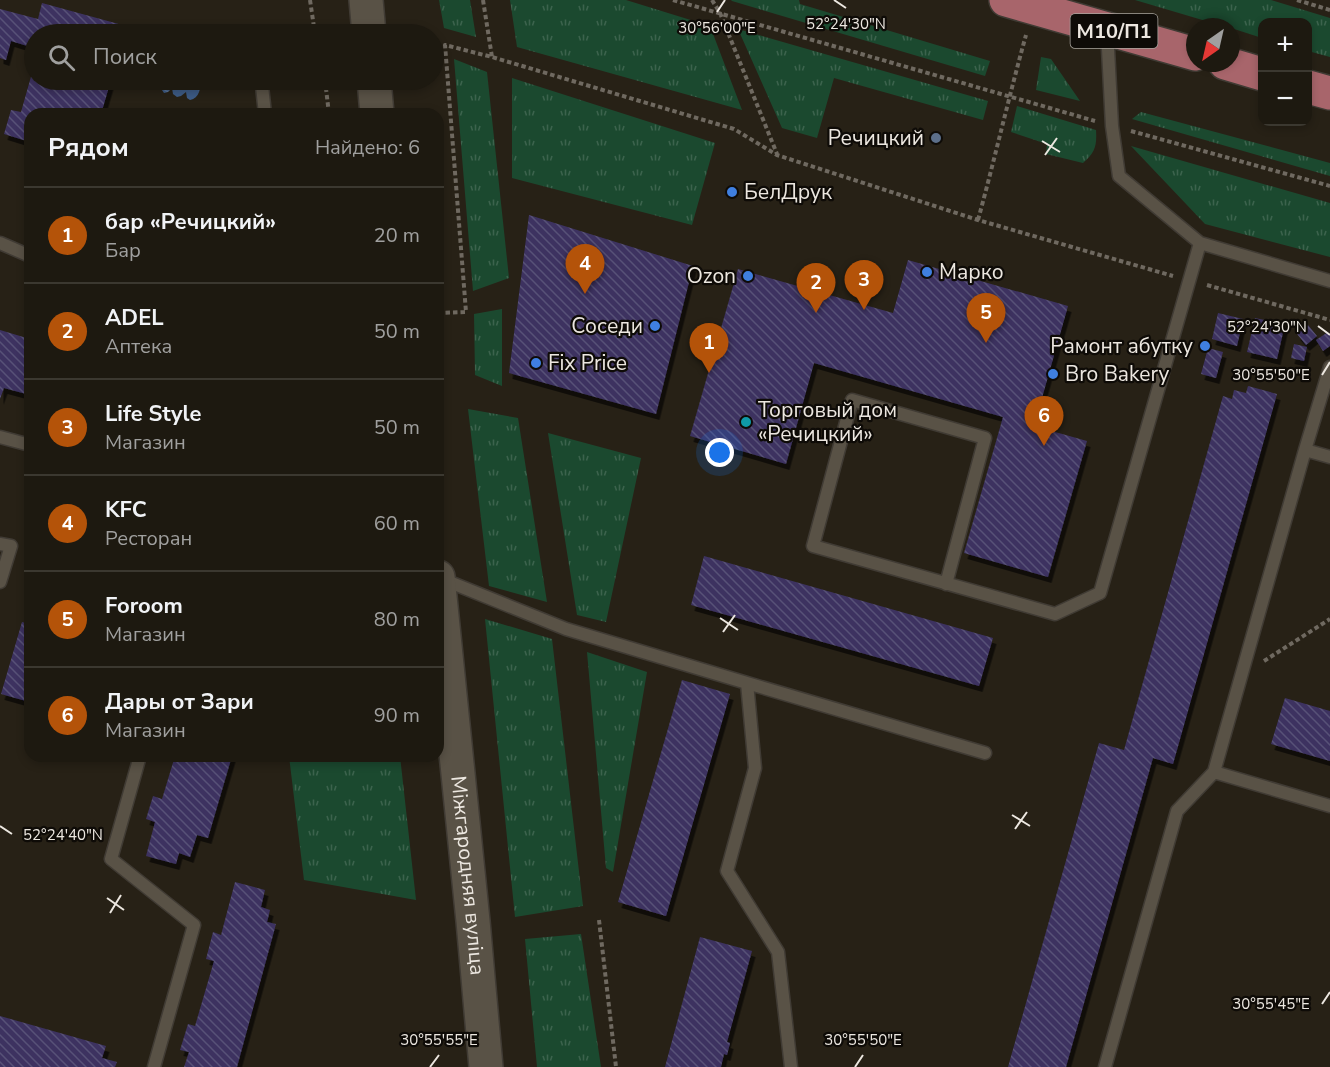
<!DOCTYPE html>
<html lang="ru">
<head>
<meta charset="utf-8">
<style>
  :root { --surface:#1d1910; --page:#252219; --text:#f1f3f6; --muted:#a0a09f; --line:#3b3830; --accent:#b45309 }
  body { margin:0; font-family:"Nunito Sans",sans-serif; background:var(--page); color:var(--text) }
  .controls { position:absolute; right:18px; top:18px; display:grid; overflow:hidden; border-radius:12px; box-shadow:0 3px 9px #0003 }
  .controls button { width:54px; height:54px; display:grid; place-items:center; padding:0; border:0; border-bottom:2px solid var(--line); background:var(--surface); color:var(--text); font:30px sans-serif }
  .compass { position:absolute; left:1186px; top:18px; width:54px; height:54px; border-radius:50%; background:var(--surface); box-shadow:0 3px 9px #0003; rotate:214deg }
  .you { position:absolute; left:720px; top:453px; width:21px; height:21px; margin:-15px; border:4px solid #fff; border-radius:50%; background:#1a73e8; box-shadow:0 0 0 9px #1a73e833 }
  .badge { display:grid; place-items:center; width:39px; height:39px; border-radius:50%; background:var(--accent); color:#fff; font-size:20px; font-weight:700 }
  .pin { position:absolute; translate:-50% -50px; filter:drop-shadow(0 2px 3px #0008) }
  .pin::after { content:''; position:absolute; top:32px; width:21px; height:18px; background:inherit; clip-path:polygon(0 0,100% 0,50% 100%) }
  .list { margin:0; padding:0; list-style:none }
  h2 { display:flex; justify-content:space-between; align-items:center; height:78px; margin:0; padding:0 24px; font-size:26px }
  h2 small { font-size:20px; font-weight:400; color:var(--muted) }
  .list li { display:grid; grid-template-columns:39px 1fr auto; gap:18px; align-items:center; box-sizing:border-box; height:96px; padding:0 24px; border-top:2px solid var(--line) }
  .list b { display:block; font-size:22px; white-space:nowrap }
  .list p { margin:0; font-size:20px; white-space:nowrap; color:var(--muted) }
  .list em { font-size:20px; font-style:normal; color:var(--muted) }
  .icon { flex:none; width:33px; height:33px; fill:none; stroke:currentColor; stroke-width:2; stroke-linecap:round; stroke-linejoin:round }
  .map { position:relative; flex:none; width:1330px; height:1067px; overflow:hidden }
  .search { position:absolute; background:var(--surface); box-shadow:0 3px 9px #0003; left:24px; top:24px; width:420px; height:66px; display:flex; align-items:center; gap:15px; box-sizing:border-box; padding:0 21px; border-radius:33px; color:var(--muted); font-size:22px }
  .panel { position:absolute; background:var(--surface); box-shadow:0 3px 9px #0003; left:24px; top:108px; width:420px; height:654px; border-radius:18px }
  .map>svg:first-child { display:block }
</style>
</head>
<body>
<div class="map">
<svg width="1330" height="1067" viewBox="0 0 1330 1067">
  <defs>
    <pattern id="grass-tufts" width="24" height="20" patternUnits="userSpaceOnUse" patternTransform="scale(1.5)"><rect width="24" height="20" fill="#1b492f"/><path d="M3 7l-1-3M5 7V3M7 7l1-3M15 17l-1-3M17 17v-4M19 17l1-3" fill="none" stroke="#3c634d"/></pattern>
    <pattern id="water-ripples" width="26" height="14" patternUnits="userSpaceOnUse" patternTransform="scale(1.5)"><rect width="26" height="14" fill="#3d5b85"/><path d="M2 4q2-2 4 0t4 0M15 11q2-2 4 0t4 0" fill="none" stroke="#597396"/></pattern>
    <pattern id="building-back-hatch" width="6" height="6" patternUnits="userSpaceOnUse" patternTransform="scale(1.5)"><rect width="6" height="6" fill="#3c3361"/><path d="M-1 5l2 2M0 0l6 6M5-1l2 2" fill="none" stroke="#585177"/></pattern>
    <filter id="shadow"><feDropShadow dx="3.5" dy="6" stdDeviation="0" flood-color="#0009"/></filter>
  </defs>
  <rect width="100%" height="100%" fill="#272116"/>
  <path fill="url(#grass-tufts)" d="M439,0H470L476,37L444,28Z
    M510,0H626L710,26L742,110L517,47Z
    M731,0H799L800,4L990,61L985,76L732,1Z
    M1135,0H1271L1330,18V57L1308,51V22H1262V38L1231,28V27H1226Z
    M738,29L988,101L983,120L834,78L817,138L782,128Z
    M1041,57L1051,59L1080,101L1036,90Z
    M454,59L487,72L509,278L473,291Z
    M512,78L715,143L692,225L512,178Z
    M1017,106L1096,130C1097,146 1095,153 1083,163L1046,154L1047,144L1011,132Z
    M1141,112L1330,163V176L1132,119Z
    M1131,146L1330,203V257L1205,224Z
    M502,309V386L475,375L474,314Z
    M468,409L518,418L547,602L489,586Z
    M548,433L641,458L606,622L577,615Z
    M485,619L552,639L583,906L515,917Z
    M587,652L647,672L613,872L606,868Z
    M289,756H400L416,900L304,880Z
    M581,934L601,1067H537L525,939Z"/>
  <path fill="url(#water-ripples)" d="M162,80H202C200,88 200,98 190,100L187,98L186,92L181,96L177,97L173,94L172,88L168,92L164,93L160,87Z"/>
  <path fill="url(#building-back-hatch)" filter="url(#shadow)" d="M42,3L126,26L123,34H34V48L11,41L6,60L0,58V9L38,19Z
    M34,66V80H111L101,114H30V142L4,134L11,110L21,112Z
    M529,215L693,266L656,414L509,373Z
    M908,260L1068,306L1034,426L1087,441L1048,577L964,553L1003,417L814,363L786,464L690,436L738,269L893,313Z
    M1218,313L1243,319L1237,346L1212,339Z
    M1255,318L1285,324L1277,359L1247,352Z
    M1308,325L1317,336L1306,345L1297,334Z
    M0,330L30,339V395L4,388L0,399Z
    M1328,332L1330,336V346L1323,351L1316,340Z
    M1294,344L1307,347L1304,361L1291,358Z
    M1208,348L1223,352L1216,378L1201,374Z
    M1248,386L1277,394L1173,764L1153,758L1066,1067H1008L1099,743L1124,750L1223,396L1232,399L1234,390L1246,393Z
    M704,556L993,638L979,686L691,605Z
    M22,622L30,624V687L26,701L1,694Z
    M682,680L730,694L666,916L618,902Z
    M1285,698L1330,711V761L1271,744Z
    M175,756H232L208,838L197,835L190,857L179,853L176,864L146,856L155,822L146,819L153,796L162,799Z
    M235,882L265,890L261,907L270,910L267,922L276,924L237,1067H184L189,1052L180,1050L188,1024L195,1026L214,961L206,959L213,932L221,935Z
    M700,937L752,951L727,1042L730,1043L727,1055L724,1054L721,1067H665Z
    M0,1016L106,1046L102,1058L117,1062L115,1067H0Z"/>
  <g fill="none" stroke-linecap="round" stroke-linejoin="round">
    <defs>
      <path id="lane" d="M1107,30L1112,126L1119,176L1200,243L1330,281
        M262,86L265,114
        M0,243L30,256
        M1330,367L1305,450L1330,457
        M0,437L30,445
        M1305,450L1214,772L1330,806
        M0,544L11,546L0,582
        M442,579L566,629L747,683L755,768L727,871L778,952L791,1067
        M946,584L985,438L852,400L813,546L1055,614L1100,593L1200,243
        M747,683L985,753
        M140,756L111,859L194,925L154,1067
        M1105,1067L1177,811L1214,772"/>
      <g id="secondary">
        <path d="M366,0L369,34"/>
        <path d="M374,80L377,114"/>
        <path id="s1" d="M438,577L473,921L486,1067"/>
      </g>
      <path id="primary" d="M1006,0L1195,54
        M1225,63L1262,74
        M1308,87L1330,93"/>
    </defs>
    <use href="#lane" stroke="#403b34" stroke-width="15"/>
    <use href="#secondary" stroke="#403b34" stroke-width="36"/>
    <use href="#primary" stroke="#403b34" stroke-width="36"/>
    <path stroke="#6f6960" stroke-width="4" stroke-dasharray="4.5 3" stroke-linecap="butt" d="M310,0L315,34
      M483,0L492,57
      M673,0L1095,121
      M712,0L720,13L777,154
      M1297,0L1330,10
      M325,80L329,114
      M1131,131L1330,186
      M978,220C995,158 1009,96 1026,35
      M1207,285L1330,320
      M438,313L466,312L445,45L492,57L734,129L777,155L978,220L1173,276
      M1264,661L1330,619
      M599,920L616,1067"/>
    <use href="#lane" stroke="#595246" stroke-width="12"/>
    <use href="#secondary" stroke="#595246" stroke-width="33"/>
    <use href="#primary" stroke="#a8656b" stroke-width="33"/>
  </g>
  <path fill="none" stroke="#ece7e0" stroke-width="2" d="M834,0L846,8M717,12L725,0M1042,141L1060,152M1045,155L1057,138M1318,326L1330,335M1322,375L1330,362M720,618L738,630M723,632L735,615M1012,815L1030,826M0,826L12,834M1015,829L1027,812M107,898L124,910M110,913L121,895M1322,1004L1330,992M430,1067L439,1055M855,1067L863,1055"/>
  <circle fill="#5c6f8a" stroke="#0e0b07" stroke-width="2" cx="936" cy="138" r="6"/>
  <g fill="#3f7fe0" stroke="#0e0b07" stroke-width="2">
    <circle cx="732" cy="192" r="6"/>
    <circle cx="927" cy="272" r="6"/>
    <circle cx="748" cy="276" r="6"/>
    <circle cx="655" cy="326" r="6"/>
    <circle cx="1205" cy="346" r="6"/>
    <circle cx="536" cy="363" r="6"/>
    <circle cx="1053" cy="374" r="6"/>
  </g>
  <circle fill="#0f9aa8" stroke="#0e0b07" stroke-width="2" cx="746" cy="422" r="6"/>
  <g text-anchor="middle" dominant-baseline="central" stroke-width="4.5" stroke-linejoin="round" paint-order="stroke">
    <rect fill="#0e0b07" stroke="#a9a59f" stroke-width="1.5" x="1070.5" y="14" width="87" height="34" rx="4.5"/>
    <g font-size="20" font-weight="bold" fill="#ece7e0">
      <text x="1114" y="31">М10/П1</text>
    </g>
    <g font-size="21" fill="#ece7e0" stroke="#0e0b07" text-anchor="start">
      <text x="924" y="138" text-anchor="end">Речицкий</text>
      <text x="744" y="192">БелДрук</text>
      <text x="939" y="272">Марко</text>
      <text x="736" y="276" text-anchor="end">Ozon</text>
      <text x="643" y="326" text-anchor="end">Соседи</text>
      <text x="1193" y="346" text-anchor="end">Рамонт абутку</text>
      <text x="548" y="363">Fix Price</text>
      <text x="1065" y="374">Bro Bakery</text>
      <text x="758" y="410">Торговый дом<tspan x="758" dy="24">«Речицкий»</tspan></text>
    </g>
    <g font-size="21" fill="#ece7e0" stroke="#0e0b07">
      <text stroke="none"><textPath href="#s1" startOffset="300">Міжгародняя вуліца</textPath></text>
    </g>
  </g>
  <g font-size="15" text-anchor="middle" fill="#ece7e0" stroke="#0e0b07" stroke-width="4.5" stroke-linejoin="round" paint-order="stroke">
    <text x="846" y="29">52°24'30"N</text>
    <text x="717" y="33">30°56'00"E</text>
    <text x="1267" y="332">52°24'30"N</text>
    <text x="1271" y="380">30°55'50"E</text>
    <text x="63" y="840">52°24'40"N</text>
    <text x="1271" y="1009">30°55'45"E</text>
    <text x="439" y="1045">30°55'55"E</text>
    <text x="863" y="1045">30°55'50"E</text>
  </g>
</svg>
<div class="controls">
<button>+</button>
<button>−</button>
</div>
<svg class="compass" viewBox="-18 -18 36 36"><path d="M0-13l5 13h-10z" fill="#e53935"/><path d="M0 13l5-13h-10z" fill="#a0a09f"/></svg>
<div class="you"></div>
<div class="pin badge" style="left:709px;top:373px">1</div>
<div class="pin badge" style="left:816px;top:313px">2</div>
<div class="pin badge" style="left:864px;top:310px">3</div>
<div class="pin badge" style="left:585px;top:294px">4</div>
<div class="pin badge" style="left:986px;top:343px">5</div>
<div class="pin badge" style="left:1044px;top:446px">6</div>
<div class="search"><svg class="icon" aria-label="search" viewBox="0 0 24 24"><circle cx="10" cy="10" r="6"/><path d="M15 15l6 6"/></svg>Поиск</div>
<section class="panel">
<h2>Рядом<small>Найдено: 6</small></h2>
<ul class="list">
<li><span class="badge">1</span><div><b>бар «Речицкий»</b><p>Бар</p></div><em>20 m</em></li>
<li><span class="badge">2</span><div><b>ADEL</b><p>Аптека</p></div><em>50 m</em></li>
<li><span class="badge">3</span><div><b>Life Style</b><p>Магазин</p></div><em>50 m</em></li>
<li><span class="badge">4</span><div><b>KFC</b><p>Ресторан</p></div><em>60 m</em></li>
<li><span class="badge">5</span><div><b>Foroom</b><p>Магазин</p></div><em>80 m</em></li>
<li><span class="badge">6</span><div><b>Дары от Зари</b><p>Магазин</p></div><em>90 m</em></li>
</ul>
</section>
</div>
</body>
</html>
